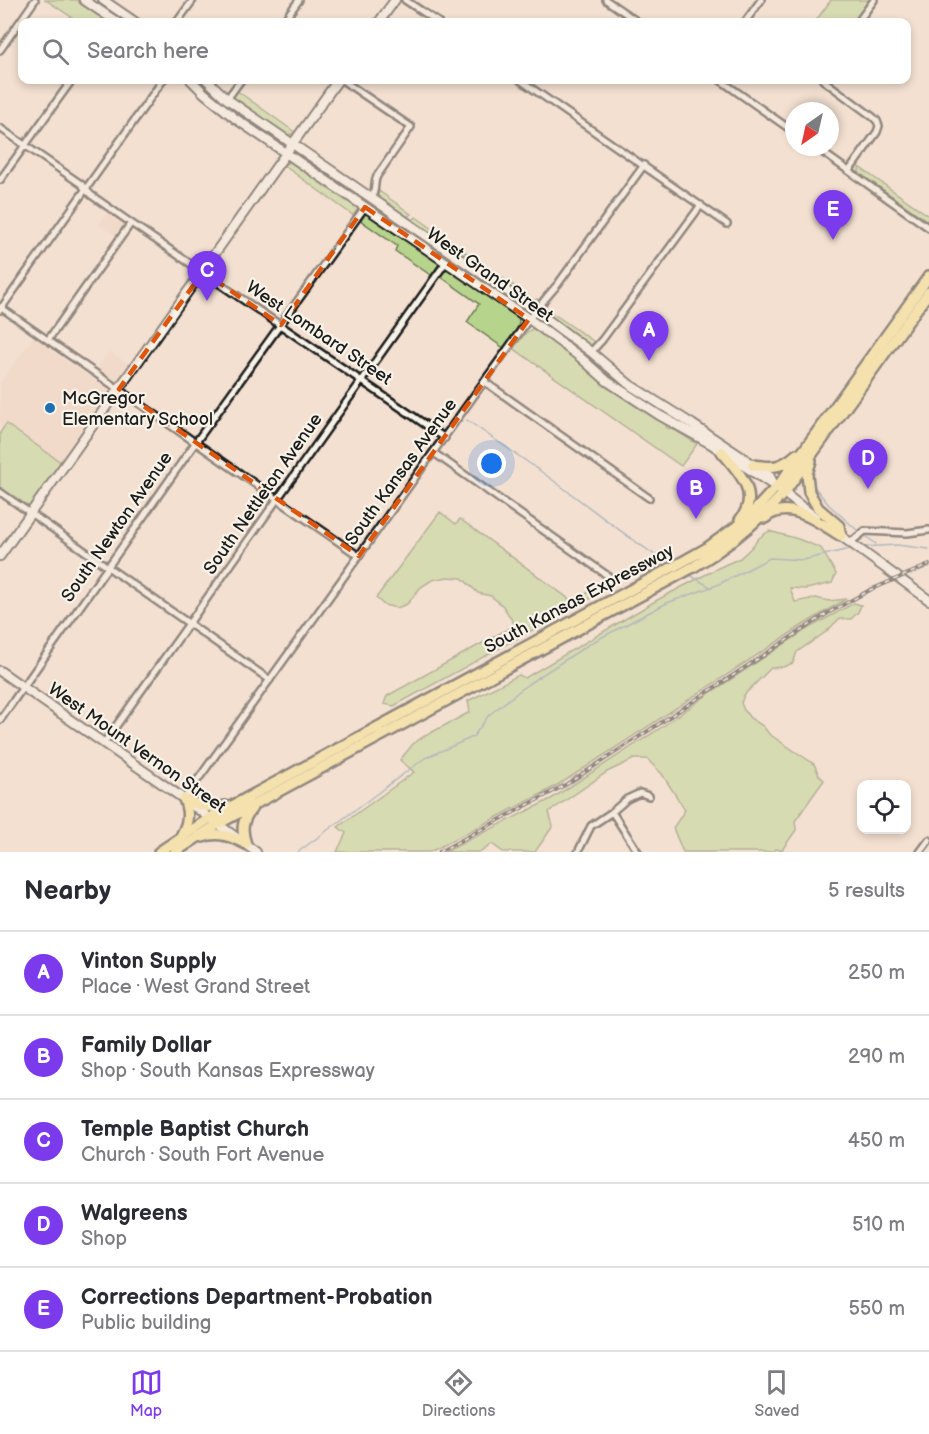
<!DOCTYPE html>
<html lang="en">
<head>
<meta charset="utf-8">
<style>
  :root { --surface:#fff; --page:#f2f2f3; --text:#2b2b33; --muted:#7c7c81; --line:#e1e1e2; --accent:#7c3aed }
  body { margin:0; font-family:"Balsamiq Sans",sans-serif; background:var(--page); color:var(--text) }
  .controls { position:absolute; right:18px; bottom:18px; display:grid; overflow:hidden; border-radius:12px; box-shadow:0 3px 9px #0003 }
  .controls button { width:54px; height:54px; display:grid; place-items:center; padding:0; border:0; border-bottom:2px solid var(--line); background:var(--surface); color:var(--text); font:30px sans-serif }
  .compass { position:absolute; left:785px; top:102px; width:54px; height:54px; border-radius:50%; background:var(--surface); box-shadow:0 3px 9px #0003; rotate:214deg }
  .you { position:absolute; left:492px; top:464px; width:21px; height:21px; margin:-15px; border:4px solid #fff; border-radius:50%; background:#1a73e8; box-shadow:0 0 0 9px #1a73e833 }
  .badge { display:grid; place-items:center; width:39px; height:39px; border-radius:50%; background:var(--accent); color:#fff; font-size:20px; font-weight:700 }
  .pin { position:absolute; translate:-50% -50px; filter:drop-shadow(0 2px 3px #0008) }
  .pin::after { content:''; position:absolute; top:32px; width:21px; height:18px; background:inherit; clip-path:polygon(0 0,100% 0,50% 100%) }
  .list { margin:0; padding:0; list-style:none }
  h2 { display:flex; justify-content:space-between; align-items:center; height:78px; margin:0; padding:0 24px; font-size:26px }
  h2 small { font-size:20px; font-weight:400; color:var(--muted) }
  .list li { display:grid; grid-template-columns:39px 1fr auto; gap:18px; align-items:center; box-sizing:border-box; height:84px; padding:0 24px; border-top:2px solid var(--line) }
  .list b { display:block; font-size:22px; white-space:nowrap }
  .list p { margin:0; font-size:20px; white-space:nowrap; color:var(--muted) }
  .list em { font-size:20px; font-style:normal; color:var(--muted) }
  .icon { flex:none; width:33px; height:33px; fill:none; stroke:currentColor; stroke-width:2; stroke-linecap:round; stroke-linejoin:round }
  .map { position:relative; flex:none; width:929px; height:852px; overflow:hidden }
  .search { position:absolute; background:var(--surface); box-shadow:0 3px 9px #0003; left:18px; right:18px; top:18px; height:66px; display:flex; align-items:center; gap:15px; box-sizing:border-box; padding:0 21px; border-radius:12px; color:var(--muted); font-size:22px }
  .sheet { height:498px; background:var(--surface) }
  nav { display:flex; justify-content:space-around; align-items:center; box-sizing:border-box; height:84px; border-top:2px solid var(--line); background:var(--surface); font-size:16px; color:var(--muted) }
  nav a { display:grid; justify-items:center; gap:3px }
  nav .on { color:var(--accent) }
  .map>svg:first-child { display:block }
</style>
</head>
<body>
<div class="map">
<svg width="929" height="852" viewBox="0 0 929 852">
  <rect width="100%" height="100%" fill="#f3e0d1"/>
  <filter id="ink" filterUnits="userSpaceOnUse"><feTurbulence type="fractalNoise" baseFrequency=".0167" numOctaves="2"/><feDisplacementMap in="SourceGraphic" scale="12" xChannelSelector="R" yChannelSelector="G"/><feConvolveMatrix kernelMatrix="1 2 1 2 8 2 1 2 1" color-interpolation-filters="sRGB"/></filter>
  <g filter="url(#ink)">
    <path fill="#f0d3c1" d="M108,211L126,225L118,238L99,225Z
      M34,336L45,343L53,352L95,380L101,381L113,389V391L62,463L7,424L0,433V383Z
      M109,351L131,366L120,383L117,384L96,370Z"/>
    <path fill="#b7d48c" stroke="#6a7854" stroke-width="1.5" d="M46,0H79L105,17L107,22H79Z
      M831,0H870L854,22H815Z
      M236,90L296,133L286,135L234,99V96Z
      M290,162L297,164L357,205L358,211L354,216L283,165Z
      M859,167L929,216V222L859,173Z
      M379,191L411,214L406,218L378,199L377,197Z
      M365,214H368L436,259L439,264L432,276L395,251L397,246L360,220Z
      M416,217L534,300L538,299L532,302L527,301L475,267L465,256L466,254L457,248L455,249L447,246L414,224L413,220Z
      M447,269L452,270L518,316C522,328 511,339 505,349L467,322L479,304L440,276L444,271Z
      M545,308L596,343L591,346L587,344L548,316Z
      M532,329L538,330L579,360L607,386L667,425L666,427L669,429L670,427L697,444L681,466L513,348L527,332Z
      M6,424L62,463L29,508L0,489V433Z
      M440,512L456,524L460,519L572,601L608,582L609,588L394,706L384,704L387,696L515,625L503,606L491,596L478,593L462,578L448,577L432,580L421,587L407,604L397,608L384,605L376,598Z
      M769,531L798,539L821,548L836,574L832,583L806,589L790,588L795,602L816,598L829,601L846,599L803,625L566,780L547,791L430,852H337L346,833L338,827L414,772L400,760L413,744L423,737L470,712L468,701L519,675L525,678L659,599L718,568L740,558L751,548L759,538Z
      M854,603L861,605L858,612L851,619H839L826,632L797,652L793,663L783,667L771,668L744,695L741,703L744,710L750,718L763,726L769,734L814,764L819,775L824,780L795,821L796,830L782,850L775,849L772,852H683L673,828L685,810L662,774L647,759H634L607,772L549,812L553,826L535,852H503L492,844L481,852H445L551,799L659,729L716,689L807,629Z"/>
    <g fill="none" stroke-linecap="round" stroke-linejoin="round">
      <path stroke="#688aa2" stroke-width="1.5" d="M467,420C492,438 518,455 543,473C585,503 625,537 669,564
        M812,484L829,505L857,530
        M867,537L876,544
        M862,547L897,545L929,549
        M690,575L710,587
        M298,852L425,758L473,737L489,715L528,684L591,643L667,603L717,585L770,558L803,560L854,548"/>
      <defs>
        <path id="street" d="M405,0L438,22
          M606,0L638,22
          M177,22L193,0
          M283,22L299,0
          M745,22L761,0
          M858,22L874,0
          M0,50L35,0
          M342,80L411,127L377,176C373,184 377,190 371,198
          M520,80L727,224
          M720,80L794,132
          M823,80L873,117L877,121L879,126L877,132L849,171
          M227,99L241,80
          M0,128L81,184L91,195L131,223L445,438
          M815,147L929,228
          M0,180L72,80
          M0,307L359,556
          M0,310L163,80
          M48,340L131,223
          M591,352L602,340L701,205
          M485,382L649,498
          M434,453L611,578
          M0,492L270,680
          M851,542L865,531L907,533L929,530
          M0,720L196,442L365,207
          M104,743L446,262
          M184,799L529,319L546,298L558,284L644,165
          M612,812L638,852
          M578,852L591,826L612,812L627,799L640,793L649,796
          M920,852L929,840"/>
        <path id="secondary" d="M84,0L117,22
          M103,0L135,22
          M379,22L395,0
          M191,80L204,93L236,119L529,319L580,357L607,381L659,415L711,444L776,487L815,517
          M207,80L227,99L536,311L591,352L630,385L692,424L769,475L775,486
          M837,533L929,600
          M0,556L338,80
          M0,671L184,799L256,852"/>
        <path id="primary" d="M722,452C739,472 761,494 740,520
          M811,461L807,474L809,492L818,508L839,526L841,536
          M753,465C774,468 781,468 797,454
          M765,518C789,498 820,523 841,536
          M184,799C198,805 210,809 225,806
          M182,834C189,821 189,812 184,799
          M203,837C219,831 232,837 246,844
          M246,844C241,830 242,820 252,808
          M159,852L210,818L684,561L707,548L736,527L756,509L781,482L929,276
          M175,852L218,824L695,566C729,546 757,522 784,493L929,292"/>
      </defs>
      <use href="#street" stroke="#1c1c1c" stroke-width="10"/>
      <use href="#secondary" stroke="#1c1c1c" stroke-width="12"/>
      <use href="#primary" stroke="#1c1c1c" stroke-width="14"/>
      <use href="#street" stroke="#f7f3e8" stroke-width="5"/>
      <use href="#secondary" stroke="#f7f3e8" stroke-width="8"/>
      <use href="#primary" stroke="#f5e382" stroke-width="9"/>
      <defs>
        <path id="rail" d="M439,852L567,784L828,613L870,590L929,565"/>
      </defs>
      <use href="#rail" stroke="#1c1c1c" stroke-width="4"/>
      <use href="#rail" stroke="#f7f3e8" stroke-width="1.5" stroke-dasharray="4.5" stroke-linecap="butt"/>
    </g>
  </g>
  <path d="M0 0H929V852H0ZM365,207L529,319L359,556L119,389L203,272L281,325Z" fill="#f3e0d1" fill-opacity=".55" fill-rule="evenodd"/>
  <path fill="none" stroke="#de560d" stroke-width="4.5" stroke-dasharray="12 8" stroke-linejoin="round" d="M365,207L529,319L359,556L119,389L203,272L281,325Z"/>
  <circle fill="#1f6fb2" stroke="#f7f3e8" stroke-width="2" cx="50" cy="408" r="6"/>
  <g text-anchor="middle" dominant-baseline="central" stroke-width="4.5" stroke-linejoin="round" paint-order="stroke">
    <g font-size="18" fill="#1c1c1c" stroke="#f7f3e8">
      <text transform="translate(490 275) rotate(35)">West Grand Street</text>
      <text transform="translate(319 333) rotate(34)">West Lombard Street</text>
      <text transform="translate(401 472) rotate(-54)">South Kansas Avenue</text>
      <text transform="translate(263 494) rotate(-55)">South Nettleton Avenue</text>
      <text transform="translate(117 527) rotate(-55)">South Newton Avenue</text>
      <text transform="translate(579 599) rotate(-28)">South Kansas Expressway</text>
      <text transform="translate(137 748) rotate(35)">West Mount Vernon Street</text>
    </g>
    <g font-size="18" fill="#1c1c1c" stroke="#f7f3e8" text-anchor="start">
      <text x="62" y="398">McGregor<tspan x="62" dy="21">Elementary School</tspan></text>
    </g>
  </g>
</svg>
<div class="controls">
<button><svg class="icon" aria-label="locate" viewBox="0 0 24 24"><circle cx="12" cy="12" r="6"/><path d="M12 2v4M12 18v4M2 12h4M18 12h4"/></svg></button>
</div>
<svg class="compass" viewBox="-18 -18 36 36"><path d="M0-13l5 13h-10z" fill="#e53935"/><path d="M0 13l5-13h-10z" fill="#7c7c81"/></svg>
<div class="you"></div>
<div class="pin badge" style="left:649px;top:361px">A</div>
<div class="pin badge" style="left:696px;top:519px">B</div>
<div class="pin badge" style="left:207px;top:301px">C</div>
<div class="pin badge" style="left:868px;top:489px">D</div>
<div class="pin badge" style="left:833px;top:240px">E</div>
<div class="search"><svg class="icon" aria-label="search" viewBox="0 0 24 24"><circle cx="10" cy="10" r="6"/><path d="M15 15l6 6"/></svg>Search here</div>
</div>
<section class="sheet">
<h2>Nearby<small>5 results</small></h2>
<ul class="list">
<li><span class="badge">A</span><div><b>Vinton Supply</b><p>Place · West Grand Street</p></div><em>250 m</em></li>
<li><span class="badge">B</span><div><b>Family Dollar</b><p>Shop · South Kansas Expressway</p></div><em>290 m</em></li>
<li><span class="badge">C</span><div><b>Temple Baptist Church</b><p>Church · South Fort Avenue</p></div><em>450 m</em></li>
<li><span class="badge">D</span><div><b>Walgreens</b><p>Shop</p></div><em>510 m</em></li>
<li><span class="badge">E</span><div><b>Corrections Department-Probation</b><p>Public building</p></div><em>550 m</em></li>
</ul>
</section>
<nav>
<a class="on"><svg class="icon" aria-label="map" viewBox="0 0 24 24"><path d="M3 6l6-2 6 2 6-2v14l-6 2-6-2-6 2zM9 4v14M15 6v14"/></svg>Map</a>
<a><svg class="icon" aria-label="directions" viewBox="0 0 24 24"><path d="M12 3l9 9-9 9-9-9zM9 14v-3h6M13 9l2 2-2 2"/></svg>Directions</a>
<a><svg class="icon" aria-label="saved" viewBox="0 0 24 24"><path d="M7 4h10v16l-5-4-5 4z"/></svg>Saved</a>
</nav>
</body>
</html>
